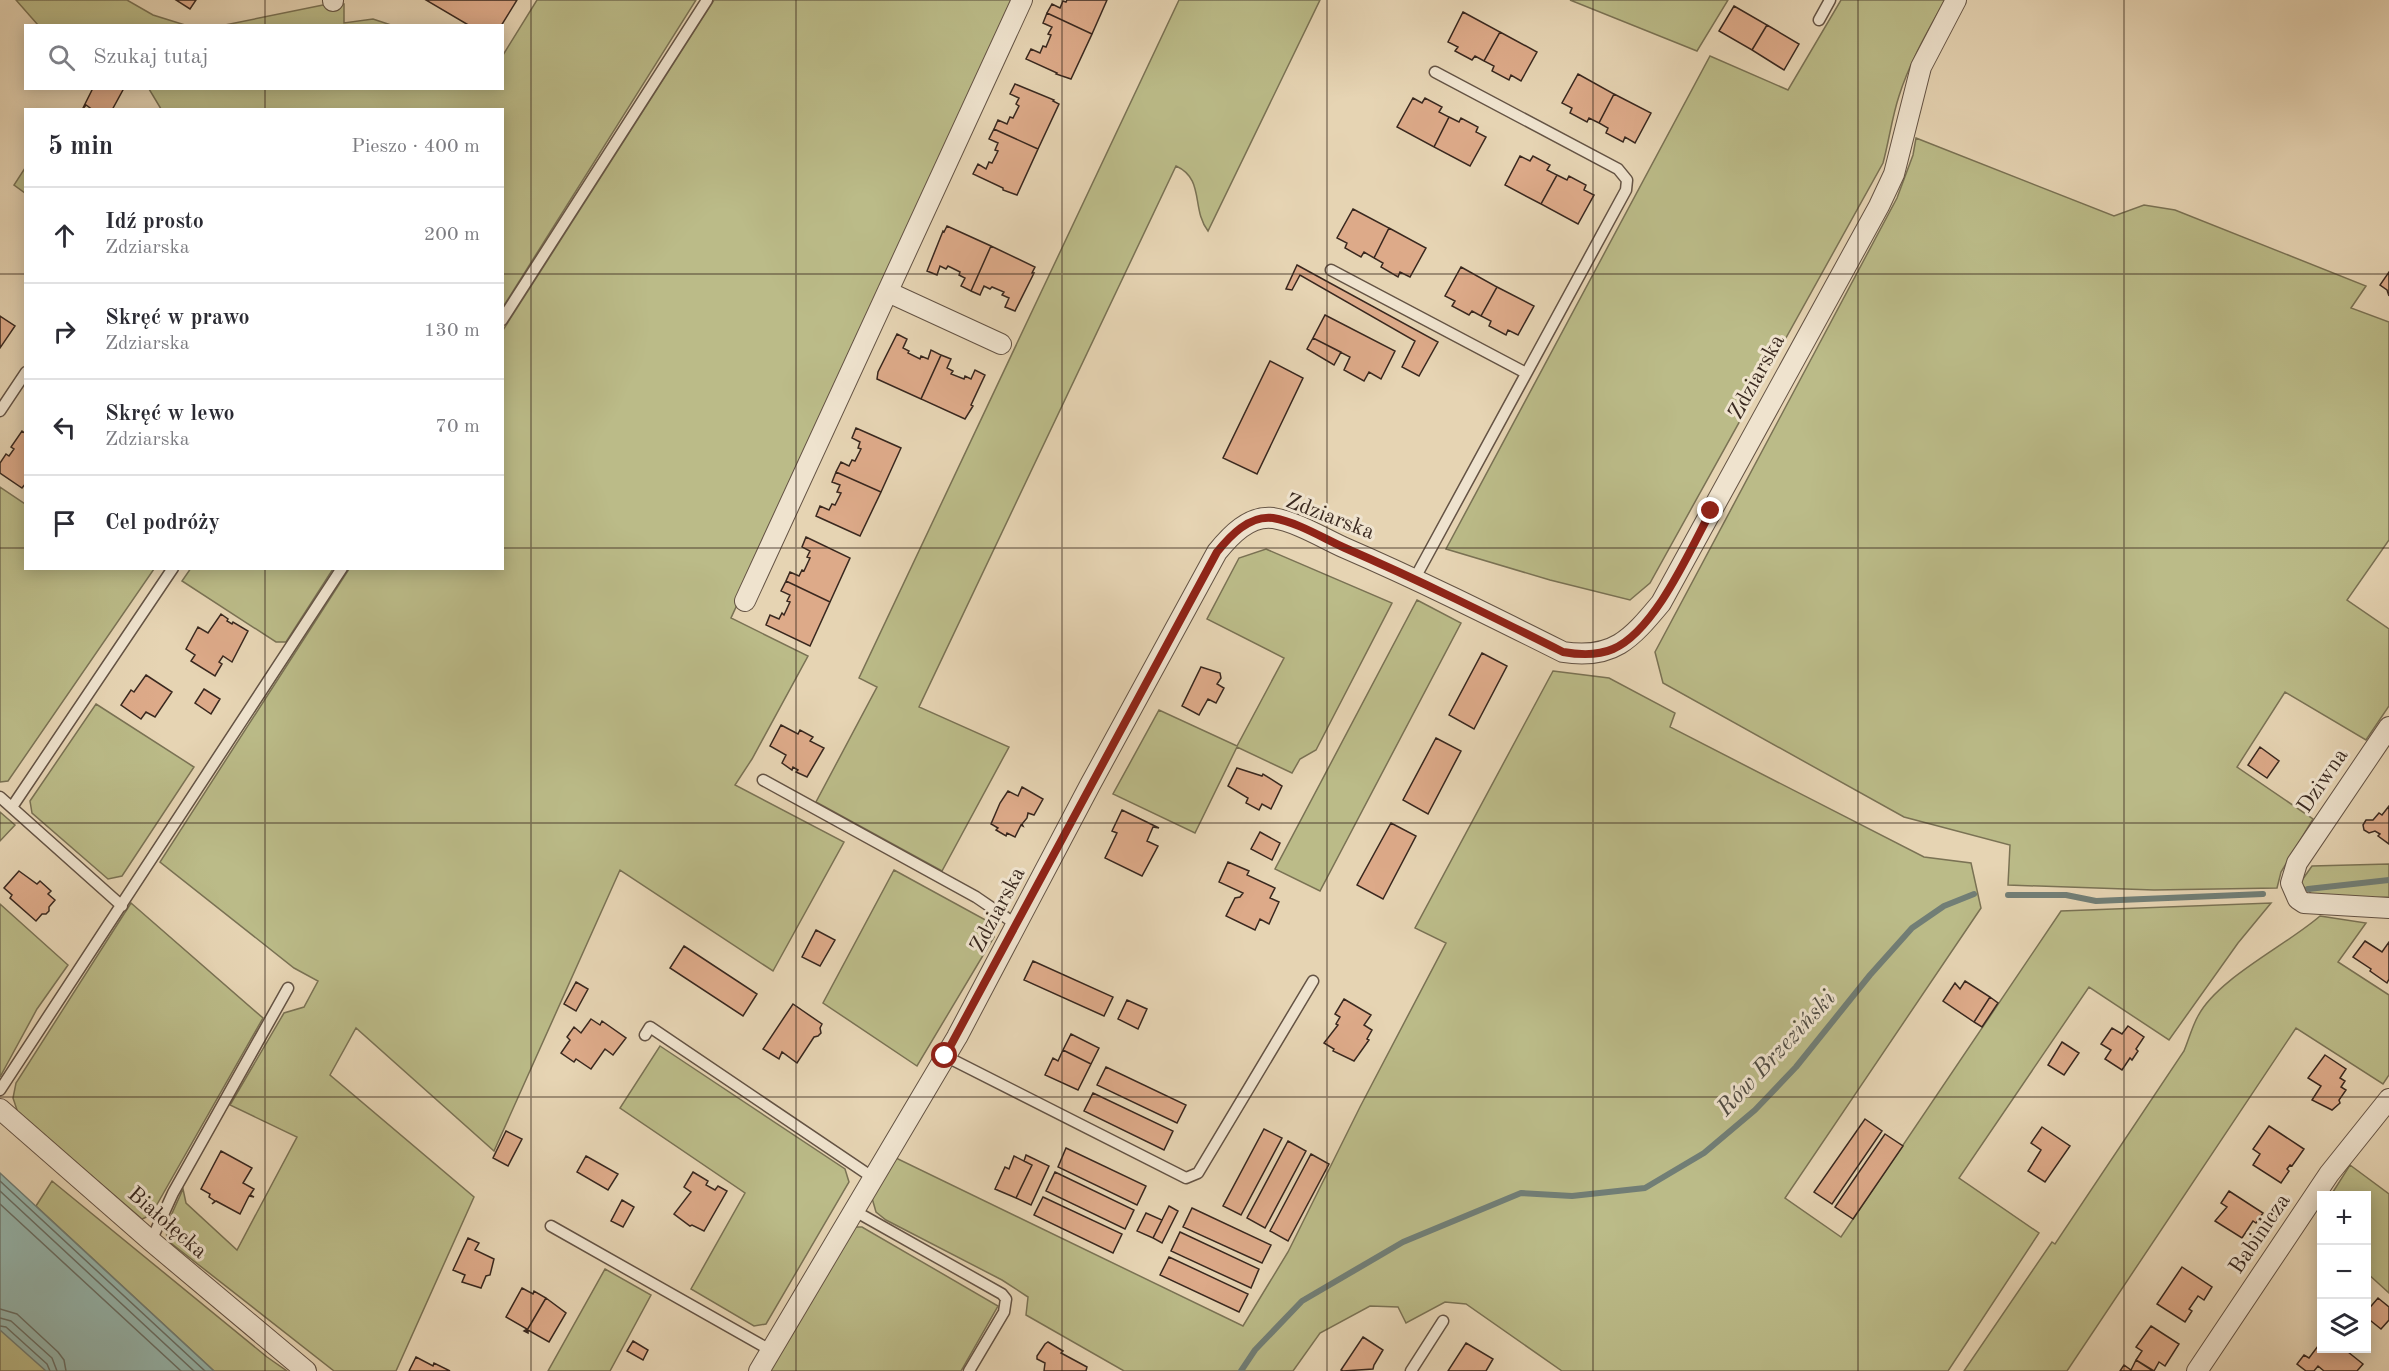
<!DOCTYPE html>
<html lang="pl">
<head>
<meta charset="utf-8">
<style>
  :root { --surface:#fff; --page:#f2f2f3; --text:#2b2b33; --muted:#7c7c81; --line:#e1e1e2 }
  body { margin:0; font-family:"Old Standard TT",serif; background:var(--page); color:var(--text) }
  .controls { position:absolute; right:18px; bottom:18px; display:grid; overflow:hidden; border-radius:0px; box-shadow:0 3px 15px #0003 }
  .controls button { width:54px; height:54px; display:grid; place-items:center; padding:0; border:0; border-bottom:2px solid var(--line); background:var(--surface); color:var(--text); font:30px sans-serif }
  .stop { position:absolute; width:18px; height:18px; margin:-14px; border:4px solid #8f2418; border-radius:50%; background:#fff }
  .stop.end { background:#8f2418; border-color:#fff; box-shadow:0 2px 6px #0008 }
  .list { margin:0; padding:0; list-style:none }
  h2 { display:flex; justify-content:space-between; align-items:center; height:78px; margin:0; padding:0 24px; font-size:26px }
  h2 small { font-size:20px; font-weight:400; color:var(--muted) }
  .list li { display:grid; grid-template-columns:39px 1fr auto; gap:18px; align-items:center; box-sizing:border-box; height:96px; padding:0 24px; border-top:2px solid var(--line) }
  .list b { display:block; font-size:22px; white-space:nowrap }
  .list p { margin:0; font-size:20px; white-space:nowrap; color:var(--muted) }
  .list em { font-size:20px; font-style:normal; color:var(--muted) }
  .icon { flex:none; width:33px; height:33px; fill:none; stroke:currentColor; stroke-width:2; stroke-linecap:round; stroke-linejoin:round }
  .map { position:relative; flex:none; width:2389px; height:1371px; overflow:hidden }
  .search { position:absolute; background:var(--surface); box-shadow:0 3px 15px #0003; left:24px; top:24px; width:480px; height:66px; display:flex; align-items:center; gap:15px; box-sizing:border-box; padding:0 21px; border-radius:0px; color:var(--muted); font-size:22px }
  .panel { position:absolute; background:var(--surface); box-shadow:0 3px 15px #0003; left:24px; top:108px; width:480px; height:462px; border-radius:0px }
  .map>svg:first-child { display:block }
</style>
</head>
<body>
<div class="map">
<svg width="2389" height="1371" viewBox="0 0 2389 1371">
  <rect width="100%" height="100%" fill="#e6d4b3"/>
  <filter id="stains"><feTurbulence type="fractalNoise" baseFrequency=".00333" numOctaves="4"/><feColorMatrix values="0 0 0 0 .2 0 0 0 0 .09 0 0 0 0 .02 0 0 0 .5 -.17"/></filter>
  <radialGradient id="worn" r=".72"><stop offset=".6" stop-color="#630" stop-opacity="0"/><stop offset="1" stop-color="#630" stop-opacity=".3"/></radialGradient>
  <path fill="#bb8" stroke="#7a7254" stroke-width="1.5" d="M16,0H127L153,15L185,25H38Z
    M537,0H696L503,307L502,110L161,109L149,89L502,88L503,55Z
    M714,0H1015L731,618L808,656L752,759L735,785L844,842L773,971L620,870L494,1151L356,1028L330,1075L474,1197L396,1371H334L167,1240L166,1227L183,1189L186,1203L237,1250L297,1137L230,1105L284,1013L304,1007L318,981L294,968L160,862L349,569L502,568L503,330Z
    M1179,0H1320L1208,231C1191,209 1205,179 1176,166L919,707L1009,747L942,871L816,802L877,687L859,678Z
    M1570,0H1728L1697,51Z
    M1841,0H1945C1928,31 1910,61 1899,96C1892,117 1889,141 1883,163L1650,583L1630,600L1550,580L1446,549L1710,56L1788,90Z
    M344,4V23L373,19L391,25L220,26L323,5Z
    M1916,138L2114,216L2144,205L2175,210L2366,286L2351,308L2389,322V540L2347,600L2389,629V706L2366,740L2285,692L2237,767L2313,819L2281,872L2277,888L2154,890L2008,885L2010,845L1904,817L1663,683L1655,652L1897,198L1913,155Z
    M25,168V193L14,185Z
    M0,487L25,504L26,568L154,569L8,781L0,782Z
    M1266,549L1392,603L1316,750L1300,759L1292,773L1237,747L1195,833L1113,794L1159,710L1237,746L1284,658L1207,619L1239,558Z
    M191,568H333V569L286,642H276L182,581Z
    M1417,600L1461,623L1320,891L1275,869Z
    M1553,671L1609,678L1675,713L1670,727L1924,857L1971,863L1981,908L1785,1198L1841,1237L2061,911L2271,903L2238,943L2169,1040L2089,987L1959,1178L2039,1233L1948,1371H1562L1466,1304L1445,1302L1406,1323L1398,1307L1370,1306L1320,1333L1293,1371H1124L1026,1315L1028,1297L1002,1280L886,1220L876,1212L872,1198L894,1157L1243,1326L1288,1252L1360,1107L1446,943L1415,928Z
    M96,704L194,767L122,876L108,879L32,813L30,801Z
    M0,812L15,825L0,841Z
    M2389,864V897L2336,900L2315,897L2300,883L2312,866Z
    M894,870L991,923L994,937L917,1066L823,1003Z
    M131,903L263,1018L151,1215L142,1219L18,1113L13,1098L16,1083Z
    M0,904L68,965L37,1009L0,1077Z
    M2320,916L2366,923L2338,962L2389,995V1075L2383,1084L2296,1028L2067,1371H1964L2052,1242L2055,1244L2184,1051C2189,1039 2192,1027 2198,1016C2218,978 2287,945 2320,916Z
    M660,1046L845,1169L849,1182L766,1324L754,1326L691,1289L745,1193L620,1108Z
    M2350,1165L2389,1194V1293L2367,1273L2366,1196L2331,1195Z
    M52,1181L267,1357L287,1371H214L36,1206Z
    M855,1227H862L998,1306L961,1371H769Z
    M605,1269L651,1295L610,1371H548Z
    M0,1326L50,1371H0Z"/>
  <path fill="#96b8b0" stroke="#717e76" stroke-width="1.5" d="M0,1173L214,1371H46L0,1330Z"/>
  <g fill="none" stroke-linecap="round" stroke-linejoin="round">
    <path stroke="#687068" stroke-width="1.5" d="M0,1181L205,1371
      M0,1191L194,1371
      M0,1204L181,1371
      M0,1309L17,1314L58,1352L64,1360L66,1371
      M0,1318L11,1321L52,1358L57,1371
      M0,1326L6,1327L47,1364L50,1371"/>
    <path stroke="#717e76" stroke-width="6" d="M2308,889L2389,880
      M2008,895H2066L2096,901L2263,894
      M1241,1371L1255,1350L1302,1301L1403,1242L1521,1193L1572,1196L1645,1188L1704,1153L1755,1110L1796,1067L1870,975L1912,928L1944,906L1974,894"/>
  </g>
  <path fill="#ddaa89" stroke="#39281f" stroke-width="1.5" d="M176,0H196L190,9Z
    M426,0H517L501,26H470Z
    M1067,0H1107L1092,34L1047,13L1052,4L1060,8L1063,1L1066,2Z
    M1734,6L1767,25L1752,50L1719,31Z
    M1463,12L1500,32L1484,61L1475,56L1472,60L1455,51L1458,47L1448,42Z
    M1047,13L1092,34L1071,79L1056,74L1057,73L1026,59L1031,49L1040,53L1043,46L1046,47L1051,35L1048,34L1052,27L1043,23Z
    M1767,25L1799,44L1784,70L1752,50Z
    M1500,32L1537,52L1521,81L1511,75L1509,80L1492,71L1494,66L1484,61Z
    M1578,74L1614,94L1599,123L1589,118L1587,122L1570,113L1572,108L1562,103Z
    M1015,84L1054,100L1053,101L1059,104L1038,149L994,129L998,120L1007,124L1010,117L1013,118L1019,106L1016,104L1019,98L1010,94Z
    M93,88H124L112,110H93L86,105L82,110Z
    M1614,94L1651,113L1635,143L1625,137L1623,142L1606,133L1608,128L1599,123Z
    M1413,98L1422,103L1425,98L1442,107L1439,112L1449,117L1434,147L1397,127Z
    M1449,117L1459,122L1461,118L1478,127L1476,132L1486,137L1470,166L1434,147Z
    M994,129L1038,149L1017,195L1003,190V188L973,174L978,164L986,169L989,162L992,163L998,151L995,150L998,143L989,139Z
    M1520,156L1530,161L1533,156L1550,165L1547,170L1557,175L1541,204L1505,185Z
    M1557,175L1567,180L1569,176L1586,185L1584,190L1594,195L1578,224L1541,204Z
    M1353,209L1389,228L1374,258L1364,252L1361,257L1345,248L1347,243L1337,238Z
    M947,226L991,246L971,291L961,286L965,278L959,275L960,272L948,266L946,269L940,266L937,275L927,271L943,231L944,232Z
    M1389,228L1426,248L1410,277L1400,272L1398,277L1381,267L1383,263L1374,258Z
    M991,246L1035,267L1032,273H1034L1015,311L1005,307L1009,298L1002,295L1004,292L992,287L990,289L984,286L980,295L971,291Z
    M1297,265L1438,342L1419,376L1402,367L1415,341L1300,275L1292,290L1286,289Z
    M1461,267L1497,287L1481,316L1472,311L1469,315L1452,306L1455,301L1445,296Z
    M2389,272V296L2387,290L2380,285Z
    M1497,287L1534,306L1518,335L1508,330L1506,335L1489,326L1491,321L1481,316Z
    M1325,315L1395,351L1381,379L1369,372L1364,381L1344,370L1350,357L1313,338Z
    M0,316L15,326L0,348Z
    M897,334L907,339L903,348L909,351L908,353L920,359L921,356L928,359L931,350L941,355L921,399L877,379L878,372Z
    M1313,338L1341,352L1334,365L1307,349Z
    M941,355L951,359L947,368L953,371L951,374L964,379L965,376L971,379L975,370L985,375L971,405L973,406L965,419L921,399Z
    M1270,361L1303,378L1257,474L1223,458Z
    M856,428L901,448L881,492L836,472L841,462L849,466L852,460L855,461L861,449L858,448L860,442L852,438Z
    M22,431L26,434V483L22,488L0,473V463L6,454L9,456L14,449L11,447Z
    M836,472L881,492L860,536L816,516L820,506L829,510L832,504L835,505L841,493L837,492L840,485L832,482Z
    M806,537L850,558L830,602L786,581L790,572L799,576L802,570L804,571L810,558L807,557L810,551L802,547Z
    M786,581L830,602L810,646L766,625L770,615L779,619L782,613L784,615L790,602L787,601L790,595L781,591Z
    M221,614L228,619L227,621L232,624L233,622L248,631L232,662L223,656L219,662L222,664L215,676L191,661L195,655L186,649L198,627L208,633Z
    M1482,653L1507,666L1474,729L1449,715Z
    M1201,667L1220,673L1221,678L1217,684L1224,688L1216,703L1208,699L1199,715L1182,706Z
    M146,675L172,692L155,717L146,712L141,719L121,705L131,690L134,692Z
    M204,689L220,699L211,714L195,703Z
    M781,725L798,734L800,730L813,737L810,741L824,748L807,777L796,772L798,770L793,767L792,770L782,763L786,755L770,746Z
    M1436,738L1461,751L1428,814L1403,800Z
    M2260,747L2279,761L2267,778L2248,765Z
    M1237,768L1262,776L1263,774L1282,786L1271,809L1262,804L1259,810L1246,803L1248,798L1228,786Z
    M1022,787L1043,799L1034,815L1028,813L1027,818L1022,824L1023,826L1021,825L1015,837L1007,833L1006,836L996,830L998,828L991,824L1000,803L1008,791L1018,796Z
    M2389,806V844L2378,836L2380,834L2375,831L2369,833L2364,830L2363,825L2366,820H2373L2379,813L2382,815Z
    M1122,810L1159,828L1153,827L1147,841L1158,846L1142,876L1105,858L1117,833L1112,831Z
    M1391,823L1416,836L1383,899L1357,885Z
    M1260,832L1280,843L1272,860L1251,849Z
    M1228,862L1249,871L1247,875L1275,888L1270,898L1279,902L1269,924L1260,919L1255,930L1226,916L1235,898L1240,897L1243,893L1219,882Z
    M19,871L37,884L40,881L51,891L48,894L55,900L49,907V911L46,914H42L36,921L10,898L12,895L4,888Z
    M816,930L835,940L820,966L802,957Z
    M2365,941L2382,952L2389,942V979L2387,983L2370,971L2371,969L2353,957Z
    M684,946L757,994L743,1016L670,968Z
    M1033,961L1113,997L1104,1016L1024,980Z
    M1965,981L1990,997L1974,1022L1943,1001L1955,983L1960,989Z
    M576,982L588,989L576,1011L564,1004Z
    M1990,997L1998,1003L1982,1027L1974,1022Z
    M1344,999L1371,1015L1364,1025L1372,1030L1367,1039L1369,1040L1354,1061L1333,1051L1334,1049L1324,1043L1338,1025L1336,1024L1340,1017L1335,1014Z
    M1127,1000L1147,1009L1138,1029L1118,1019Z
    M793,1004L822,1024L820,1028L821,1033L818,1036L814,1037L797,1063L782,1052L779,1059L763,1049Z
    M591,1019L600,1025L602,1021L626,1038L613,1055L605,1049L591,1069L576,1059L574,1062L561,1053L570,1040L567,1037L574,1027L581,1033Z
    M2128,1026L2144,1037L2136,1049L2138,1051L2132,1060L2130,1058L2122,1070L2105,1059L2111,1050L2101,1044L2112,1028L2122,1034Z
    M1071,1034L1099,1048L1091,1064L1063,1050Z
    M2062,1042L2079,1053L2064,1075L2048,1065Z
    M1063,1050L1091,1064L1078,1090L1045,1075L1053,1058L1058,1061Z
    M2325,1055L2346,1069L2340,1078L2345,1081L2341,1087L2346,1090L2339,1100L2340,1103L2332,1110L2312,1100L2321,1086L2308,1078Z
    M1106,1067L1186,1105L1177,1123L1097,1085Z
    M1093,1093L1173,1131L1164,1150L1084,1111Z
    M1865,1119L1882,1131L1832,1204L1814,1192Z
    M2269,1126L2304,1149L2292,1166L2290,1165L2287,1169L2289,1171L2281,1183L2253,1165L2260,1154L2253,1149Z
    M2042,1127L2070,1146L2045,1182L2028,1171L2041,1150L2031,1143Z
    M1264,1129L1282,1138L1241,1215L1223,1206Z
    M506,1131L522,1139L508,1166L493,1158Z
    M1885,1134L1903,1146L1853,1219L1835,1207Z
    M1288,1141L1306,1151L1265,1228L1247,1218Z
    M1066,1148L1146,1186L1137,1205L1058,1167Z
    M221,1151L252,1168L243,1183L254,1189L250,1195L254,1197L249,1196L240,1214L216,1201L212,1204L215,1201L209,1197L210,1194L201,1189Z
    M1311,1154L1329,1164L1288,1241L1270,1231Z
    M1026,1155L1049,1166L1031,1205L1016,1198L1032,1165L1024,1161Z
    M586,1156L618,1174L608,1190L577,1172Z
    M1014,1156L1032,1165L1016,1198L995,1189L1005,1167L1009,1169Z
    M693,1172L708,1181L706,1185L715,1190L718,1186L727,1191L704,1231L692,1225L690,1226L674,1214L691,1192L684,1187Z
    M1055,1172L1134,1210L1125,1229L1046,1191Z
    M2229,1191L2263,1213L2256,1223L2253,1221L2242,1238L2215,1221L2227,1207L2221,1203Z
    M1043,1197L1122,1234L1113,1253L1034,1215Z
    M622,1200L634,1207L623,1227L611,1221Z
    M1169,1206L1178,1211L1162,1243L1153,1238Z
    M1192,1208L1271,1245L1262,1263L1183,1227Z
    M1146,1213L1162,1220L1153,1238L1137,1231Z
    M1180,1232L1259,1269L1251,1288L1171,1251Z
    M468,1238L479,1243L475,1250L494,1259L490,1275L486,1276L481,1288L462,1282L465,1275L453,1270Z
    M1169,1257L1248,1294L1239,1312L1160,1275Z
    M2182,1267L2212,1287L2204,1300L2198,1296L2189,1309L2192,1311L2185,1322L2157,1304Z
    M522,1288L533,1294L534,1291L546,1298L526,1332L524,1331L527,1329L506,1317Z
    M546,1298L566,1313L549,1342L528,1330V1333L526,1332Z
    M2378,1298L2389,1307V1320L2381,1329L2366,1317V1312Z
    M2151,1326L2179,1344L2165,1366L2159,1362L2154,1371L2136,1360L2142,1351L2136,1347Z
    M1363,1337L1383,1350L1374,1365L1373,1369L1343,1371L1341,1370Z
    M633,1341L648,1350L643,1360L627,1351Z
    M1048,1342L1063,1351L1061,1353L1087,1367L1086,1371H1044L1045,1363L1037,1359V1356L1045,1344Z
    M1466,1343L1493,1359L1486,1371H1448Z
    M2318,1346L2323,1350L2343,1348L2363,1364L2357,1371H2324L2318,1366L2314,1371H2306L2297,1364L2304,1355L2309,1358Z
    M416,1357L433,1366L434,1363L450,1371H409Z
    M2136,1360L2153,1371H2120L2124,1365L2131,1370Z"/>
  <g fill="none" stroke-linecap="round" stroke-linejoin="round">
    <defs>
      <path id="lane" d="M1819,20L1830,0
        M1331,270L1526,373
        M502,320L707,0
        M0,411L26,372
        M1415,578L1626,190L1627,180L1618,169L1435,72
        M763,780L976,897L1017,925
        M0,797L122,906
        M12,807L173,568
        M645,1035L650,1027L872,1177
        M945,1056L1186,1178L1198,1173L1313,981
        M0,1090L342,568
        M853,1210L1002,1294L1006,1299L1004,1312L969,1371
        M551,1226L772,1351
        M151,1241L173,1193L288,988
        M1411,1371L1443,1321"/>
      <path id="street" d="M333,0V1
        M888,292L1001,344
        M745,601L1022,0
        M2389,727L2297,863L2291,883L2298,899L2304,903L2389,908
        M0,1109L151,1241L306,1371
        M759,1371L957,1037L1090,785L1217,552C1230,536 1249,515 1273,518C1297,522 1323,538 1345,548C1419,580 1491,616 1563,652C1613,660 1631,639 1661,603L1879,206L1894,174L1921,67L1956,0
        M2197,1371L2329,1174L2389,1099"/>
    </defs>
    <use href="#lane" stroke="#645344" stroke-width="13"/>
    <use href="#street" stroke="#645344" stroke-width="22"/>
    <use href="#lane" stroke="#efe3ce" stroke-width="10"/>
    <use href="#street" stroke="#efe3ce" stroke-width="20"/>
  </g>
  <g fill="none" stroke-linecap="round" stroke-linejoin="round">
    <path stroke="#8f2418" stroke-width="8" d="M945,1056L1217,552C1230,536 1249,515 1273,518C1297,522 1323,538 1345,548C1419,580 1491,616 1563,652C1580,655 1597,656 1613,649C1655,631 1690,550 1711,511"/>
  </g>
  <path fill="none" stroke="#39281f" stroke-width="1.5" stroke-opacity="0.55" d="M265,0V26M531,0V1371M796,0V1371M1062,0V1371M1327,0V1371M1593,0V1371M1858,0V1371M2124,0V1371M265,88V110M0,274H26M502,274H2389M0,548H26M502,548H2389M265,568V1371M0,823H2389M0,1097H2389"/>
  <g text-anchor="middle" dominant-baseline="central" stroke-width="6" stroke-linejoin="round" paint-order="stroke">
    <g font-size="22" fill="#39281f" stroke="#efe3ce">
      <text transform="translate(1757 377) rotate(-61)">Zdziarska</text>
      <text transform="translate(1330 517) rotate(21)">Zdziarska</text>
      <text transform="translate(2323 781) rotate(-56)">Dziwna</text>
      <text transform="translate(998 910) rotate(-62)">Zdziarska</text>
      <text transform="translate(167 1223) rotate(41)">Białołęcka</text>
      <text transform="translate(2260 1234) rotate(-56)">Babinicza</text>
    </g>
    <g font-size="24" font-style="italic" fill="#504c43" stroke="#efe3ce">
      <text transform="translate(1777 1054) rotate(-47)">Rów Brzeziński</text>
    </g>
  </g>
  <rect width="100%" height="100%" filter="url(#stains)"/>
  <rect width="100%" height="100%" fill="url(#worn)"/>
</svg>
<div class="controls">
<button>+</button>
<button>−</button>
<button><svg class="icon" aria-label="layers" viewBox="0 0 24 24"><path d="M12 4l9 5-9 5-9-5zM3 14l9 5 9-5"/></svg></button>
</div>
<div class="stop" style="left:945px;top:1056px"></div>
<div class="stop end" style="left:1711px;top:511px"></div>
<div class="search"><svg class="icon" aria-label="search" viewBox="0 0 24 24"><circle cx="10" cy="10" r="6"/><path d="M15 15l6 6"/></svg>Szukaj tutaj</div>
<section class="panel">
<h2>5 min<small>Pieszo · 400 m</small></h2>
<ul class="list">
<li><svg class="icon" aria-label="ahead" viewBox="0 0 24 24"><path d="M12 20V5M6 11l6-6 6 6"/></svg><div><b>Idź prosto</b><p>Zdziarska</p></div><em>200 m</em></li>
<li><svg class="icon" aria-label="right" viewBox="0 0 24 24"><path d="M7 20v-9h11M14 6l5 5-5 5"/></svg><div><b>Skręć w prawo</b><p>Zdziarska</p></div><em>130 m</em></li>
<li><svg class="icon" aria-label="left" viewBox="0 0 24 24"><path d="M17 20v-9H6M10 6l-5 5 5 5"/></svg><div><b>Skręć w lewo</b><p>Zdziarska</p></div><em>70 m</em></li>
<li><svg class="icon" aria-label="arrive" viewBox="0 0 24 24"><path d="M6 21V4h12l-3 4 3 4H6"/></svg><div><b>Cel podróży</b></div></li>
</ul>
</section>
</div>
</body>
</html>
